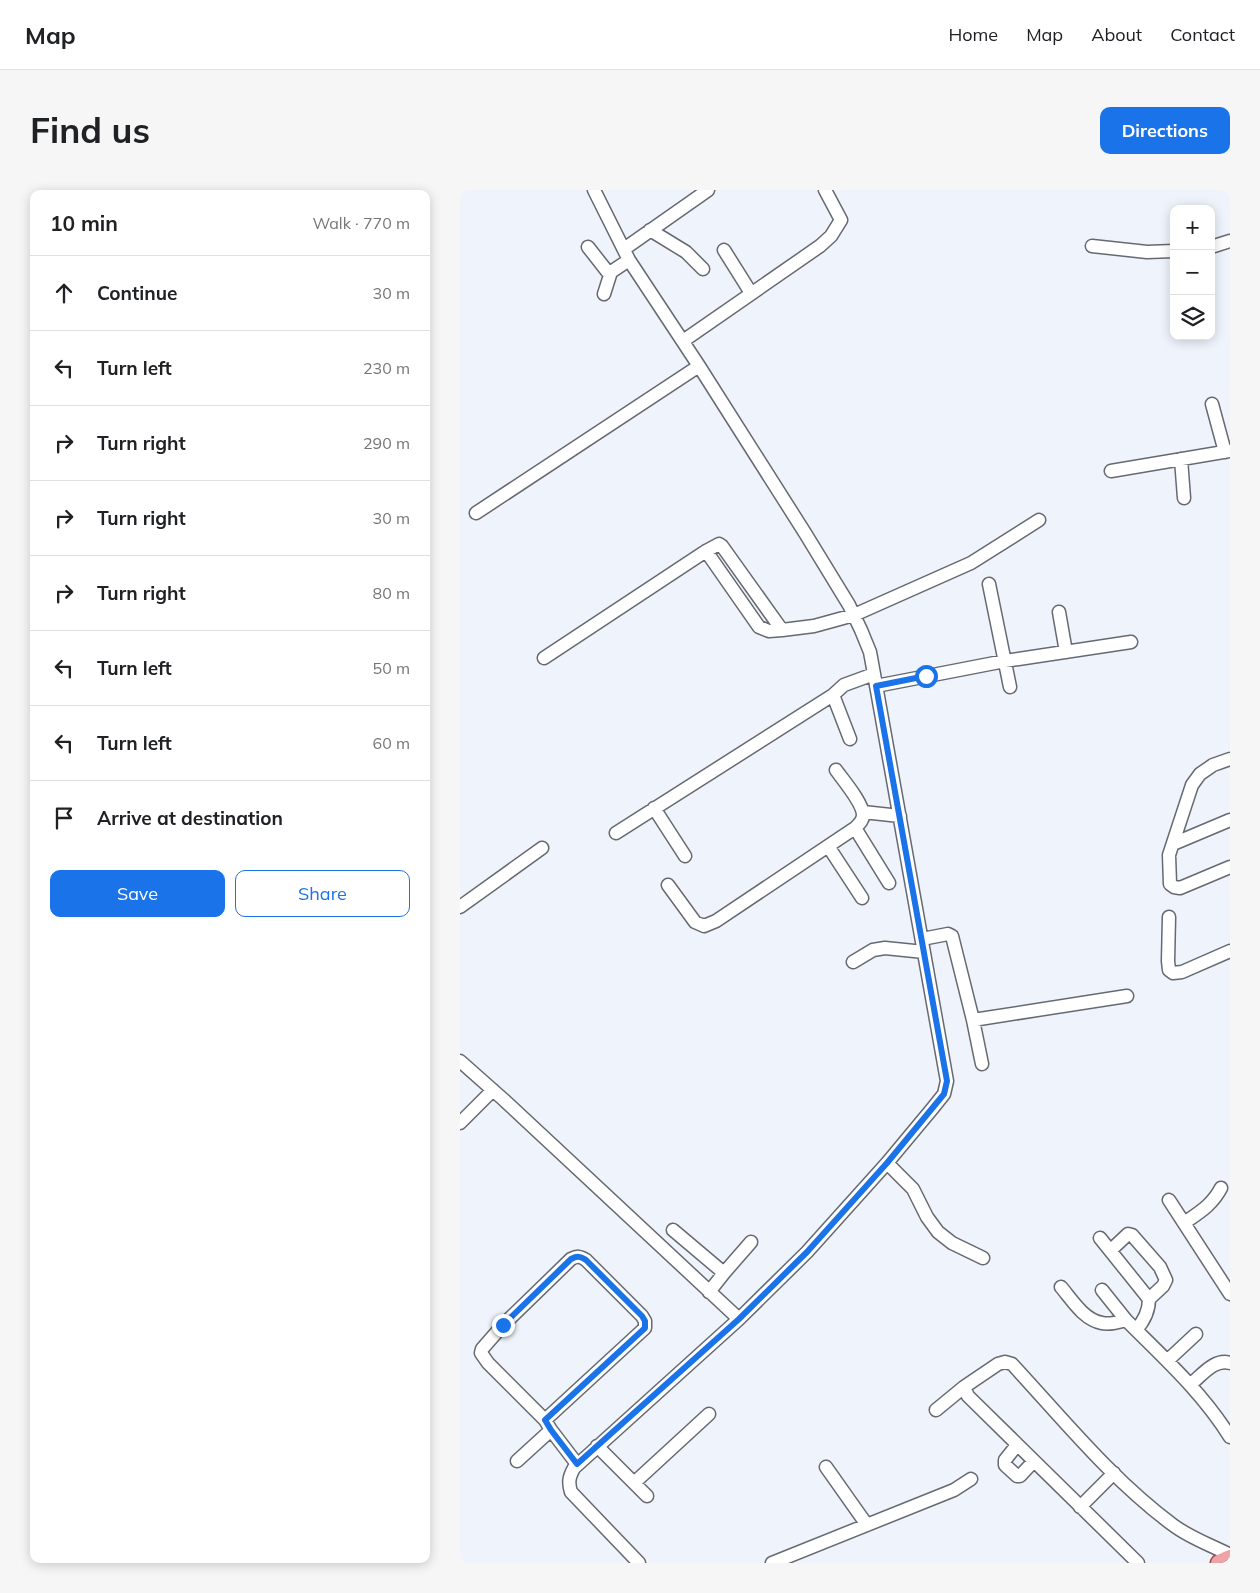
<!DOCTYPE html>
<html lang="en">
<head>
<meta charset="utf-8">
<style>
  :root { --surface:#fff; --page:#f6f6f6; --text:#202124; --muted:#757577; --line:#e0e0e0; --accent:#1a73e8 }
  body { margin:0; font-family:Mulish,sans-serif; background:var(--page); color:var(--text) }
  .controls { position:absolute; right:15px; top:15px; display:grid; overflow:hidden; border-radius:10px; box-shadow:0 2px 12px #0003 }
  .controls button { width:45px; height:45px; display:grid; place-items:center; padding:0; border:0; border-bottom:1px solid var(--line); background:var(--surface); color:var(--text); font:25px sans-serif }
  .stop { position:absolute; width:15px; height:15px; margin:-11px; border:4px solid #1a73e8; border-radius:50%; background:#fff }
  .stop.end { background:#1a73e8; border-color:#fff; box-shadow:0 1px 5px #0008 }
  .list { margin:0; padding:0; list-style:none }
  h2 { display:flex; justify-content:space-between; align-items:center; height:65px; margin:0; padding:0 20px; font-size:21px }
  h2 small { font-size:16px; font-weight:400; color:var(--muted) }
  .list li { display:grid; grid-template-columns:32px 1fr auto; gap:15px; align-items:center; box-sizing:border-box; height:75px; padding:0 20px; border-top:1px solid var(--line) }
  .list b { display:block; font-size:19px; white-space:nowrap }
  .list em { font-size:16px; font-style:normal; color:var(--muted) }
  .actions { display:flex; gap:10px; padding:15px 20px }
  .actions a { flex:1; padding:11px 0; border:1px solid var(--accent); border-radius:10px; text-align:center; font-size:18px; color:var(--accent) }
  .actions .main { background:var(--accent); color:#fff }
  .icon { flex:none; width:28px; height:28px; fill:none; stroke:currentColor; stroke-width:2; stroke-linecap:round; stroke-linejoin:round }
  .map { position:relative; flex:none; width:770px; height:1373px; overflow:hidden; border-radius:10px }
  header { display:flex; align-items:center; gap:30px; box-sizing:border-box; height:70px; padding:0 25px; background:var(--surface); border-bottom:1px solid var(--line) }
  header strong { font-size:24px }
  nav { display:flex; gap:28px; margin-inline-start:auto; font-size:18px }
  .intro { display:flex; align-items:center; justify-content:space-between; box-sizing:border-box; height:120px; padding:0 30px }
  h1 { margin:0; font-size:35px }
  .button { padding:12px 22px; border-radius:10px; background:var(--accent); color:#fff; font-size:18px; font-weight:700 }
  main { display:flex; gap:30px; padding:0 30px }
  aside { flex:1; background:var(--surface); border-radius:10px; box-shadow:0 2px 12px #0003 }
  .map>svg:first-child { display:block }
</style>
</head>
<body>
<header>
<strong>Map</strong>
<nav><a>Home</a><a>Map</a><a>About</a><a>Contact</a></nav>
</header>
<div class="intro"><h1>Find us</h1><a class="button">Directions</a></div>
<main>
<aside>
<h2>10 min<small>Walk · 770 m</small></h2>
<ul class="list">
<li><svg class="icon" aria-label="ahead" viewBox="0 0 24 24"><path d="M12 20V5M6 11l6-6 6 6"/></svg><div><b>Continue</b></div><em>30 m</em></li>
<li><svg class="icon" aria-label="left" viewBox="0 0 24 24"><path d="M17 20v-9H6M10 6l-5 5 5 5"/></svg><div><b>Turn left</b></div><em>230 m</em></li>
<li><svg class="icon" aria-label="right" viewBox="0 0 24 24"><path d="M7 20v-9h11M14 6l5 5-5 5"/></svg><div><b>Turn right</b></div><em>290 m</em></li>
<li><svg class="icon" aria-label="right" viewBox="0 0 24 24"><path d="M7 20v-9h11M14 6l5 5-5 5"/></svg><div><b>Turn right</b></div><em>30 m</em></li>
<li><svg class="icon" aria-label="right" viewBox="0 0 24 24"><path d="M7 20v-9h11M14 6l5 5-5 5"/></svg><div><b>Turn right</b></div><em>80 m</em></li>
<li><svg class="icon" aria-label="left" viewBox="0 0 24 24"><path d="M17 20v-9H6M10 6l-5 5 5 5"/></svg><div><b>Turn left</b></div><em>50 m</em></li>
<li><svg class="icon" aria-label="left" viewBox="0 0 24 24"><path d="M17 20v-9H6M10 6l-5 5 5 5"/></svg><div><b>Turn left</b></div><em>60 m</em></li>
<li><svg class="icon" aria-label="arrive" viewBox="0 0 24 24"><path d="M6 21V4h12l-3 4 3 4H6"/></svg><div><b>Arrive at destination</b></div></li>
</ul>
<div class="actions"><a class="main">Save</a><a>Share</a></div>
</aside>
<div class="map">
<svg width="770" height="1373" viewBox="0 0 770 1373">
  <rect width="100%" height="100%" fill="#eff3fb"/>
  <g fill="none" stroke-linecap="round" stroke-linejoin="round">
    <defs>
      <path id="minor" d="M134,0L169,70L239,176L345,343L389,415L401,440L410,462L414,484L487,891L484,904L472,919L427,973L347,1062L279,1129L114,1278C109,1287 108,1292 111,1302L179,1373
        M190,40L226,62L243,79
        M632,56L687,62L714,61
        M128,57L150,85
        M751,57L770,51
        M164,59L248,0
        M264,60L291,103
        M144,104L151,82L169,70
        M223,151L360,56L371,46L381,30L365,0
        M752,214L765,262
        M721,269L724,308
        M651,281L770,261
        M16,323L239,176
        M246,361L299,437L309,441L322,440L354,436L394,425L511,373L579,330
        M529,394L550,497
        M599,422L606,462
        M84,468L246,361L259,354L262,356L322,440
        M416,496L545,471L671,452
        M390,549L373,505L384,495L414,484
        M770,569L753,575L740,584L732,595L709,665L710,694L714,697L720,698L770,677
        M376,580C383,590 403,613 403,625C403,631 399,634 395,638L429,693
        M194,618L225,666
        M403,622L440,626
        M156,643L373,505
        M713,654L770,630
        M368,656L402,708
        M208,695L235,732L244,736L256,731L395,638
        M0,717L82,658
        M709,727L708,771L709,780L713,783L722,782L770,761
        M462,749L488,744L492,746L513,830L522,874
        M393,772L413,760L425,758L464,762
        M513,830L667,806
        M0,871L44,910L279,1129
        M0,933L33,900
        M427,973L453,999L467,1027L478,1042L492,1053L523,1068
        M709,1010L770,1104
        M724,1033C740,1022 752,1015 761,998
        M213,1040L264,1083L291,1052
        M640,1048L689,1109C689,1122 684,1131 676,1140
        M651,1060L668,1044L672,1045L700,1077L706,1090L703,1096L689,1109
        M601,1097C612,1110 624,1130 642,1133C649,1135 659,1132 666,1130C703,1167 742,1202 770,1247
        M642,1100L666,1130
        M249,1102L264,1083
        M707,1171L736,1144
        M731,1194C742,1185 755,1168 770,1173
        M476,1220L504,1197
        M85,1230L185,1138V1131L182,1126L126,1070C120,1066 117,1066 111,1069L43,1135L22,1159L21,1163L28,1173L85,1230L91,1240L117,1274
        M557,1255L545,1270V1275L557,1286H560L574,1271
        M137,1256L187,1306
        M57,1271L91,1240
        M366,1277L407,1335
        M174,1293L249,1224
        M620,1317L654,1283
        M312,1373L484,1304L494,1300L511,1289
        M678,1373L508,1206L504,1197L538,1174L545,1172L552,1174C603,1229 652,1290 713,1335C730,1348 751,1355 770,1365"/>
      <path id="major" d="M759,1373L770,1368"/>
    </defs>
    <use href="#minor" stroke="#666970" stroke-width="15"/>
    <use href="#major" stroke="#99464d" stroke-width="19"/>
    <use href="#minor" stroke="#fff" stroke-width="12"/>
    <use href="#major" stroke="#efa2a7" stroke-width="16"/>
  </g>
  <g fill="none" stroke-linecap="round" stroke-linejoin="round">
    <path stroke="#1a73e8" stroke-width="6" d="M43,1135L111,1069C117,1066 120,1066 126,1070L182,1126L185,1131V1138L85,1230L91,1240L117,1274L279,1129L347,1062L427,973L484,904L487,891L416,496L466,486"/>
  </g>
</svg>
<div class="controls">
<button>+</button>
<button>−</button>
<button><svg class="icon" aria-label="layers" viewBox="0 0 24 24"><path d="M12 4l9 5-9 5-9-5zM3 14l9 5 9-5"/></svg></button>
</div>
<div class="stop" style="left:466px;top:486px"></div>
<div class="stop end" style="left:43px;top:1135px"></div>
</div>
</main>
</body>
</html>
